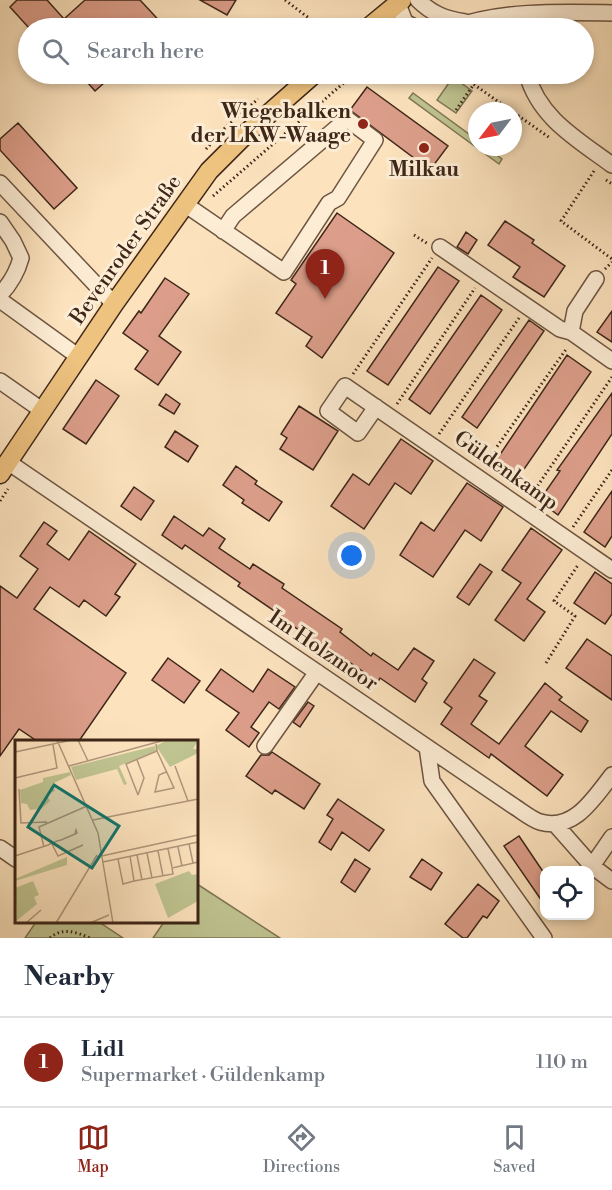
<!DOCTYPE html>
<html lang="en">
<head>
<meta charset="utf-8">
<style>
  :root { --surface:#fff; --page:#f2f2f3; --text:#1f2937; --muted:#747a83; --line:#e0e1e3; --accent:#8f2418 }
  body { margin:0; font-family:"Libre Bodoni",serif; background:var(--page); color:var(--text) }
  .controls { position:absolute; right:18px; bottom:18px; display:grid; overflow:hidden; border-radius:12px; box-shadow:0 3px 9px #0003 }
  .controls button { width:54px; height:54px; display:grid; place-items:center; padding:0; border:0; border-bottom:2px solid var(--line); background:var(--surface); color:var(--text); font:30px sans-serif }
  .compass { position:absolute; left:468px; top:102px; width:54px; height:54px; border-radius:50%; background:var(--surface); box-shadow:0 3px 9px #0003; rotate:238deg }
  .you { position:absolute; left:352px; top:556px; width:21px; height:21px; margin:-15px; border:4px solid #fff; border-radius:50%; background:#1a73e8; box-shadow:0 0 0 9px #1a73e833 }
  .badge { display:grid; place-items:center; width:39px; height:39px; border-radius:50%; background:var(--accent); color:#fff; font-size:20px; font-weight:700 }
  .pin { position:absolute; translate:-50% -50px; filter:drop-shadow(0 2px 3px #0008) }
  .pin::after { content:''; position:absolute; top:32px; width:21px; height:18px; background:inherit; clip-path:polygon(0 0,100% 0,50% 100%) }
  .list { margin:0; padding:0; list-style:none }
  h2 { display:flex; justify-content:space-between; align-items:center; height:78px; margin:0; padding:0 24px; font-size:26px }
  h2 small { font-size:20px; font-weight:400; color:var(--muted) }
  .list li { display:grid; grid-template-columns:39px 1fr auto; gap:18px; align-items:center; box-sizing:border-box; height:90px; padding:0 24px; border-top:2px solid var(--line) }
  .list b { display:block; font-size:22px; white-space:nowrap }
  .list p { margin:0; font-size:20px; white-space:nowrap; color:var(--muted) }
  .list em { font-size:20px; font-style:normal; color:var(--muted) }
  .icon { flex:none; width:33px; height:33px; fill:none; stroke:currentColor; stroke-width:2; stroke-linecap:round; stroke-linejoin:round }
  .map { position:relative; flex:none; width:612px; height:938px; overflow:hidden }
  .search { position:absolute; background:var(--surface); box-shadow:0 3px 9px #0003; left:18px; right:18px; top:18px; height:66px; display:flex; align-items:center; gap:15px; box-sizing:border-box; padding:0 21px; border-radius:33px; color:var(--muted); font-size:22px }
  .sheet { height:168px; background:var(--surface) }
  nav { display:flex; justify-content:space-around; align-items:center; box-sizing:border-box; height:84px; border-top:2px solid var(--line); background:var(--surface); font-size:16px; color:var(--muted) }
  nav a { display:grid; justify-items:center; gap:3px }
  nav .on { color:var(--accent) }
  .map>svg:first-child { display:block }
</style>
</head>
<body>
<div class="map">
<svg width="612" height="938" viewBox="0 0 612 938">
  <rect width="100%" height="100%" fill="#fce3be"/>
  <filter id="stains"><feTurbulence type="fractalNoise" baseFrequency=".00333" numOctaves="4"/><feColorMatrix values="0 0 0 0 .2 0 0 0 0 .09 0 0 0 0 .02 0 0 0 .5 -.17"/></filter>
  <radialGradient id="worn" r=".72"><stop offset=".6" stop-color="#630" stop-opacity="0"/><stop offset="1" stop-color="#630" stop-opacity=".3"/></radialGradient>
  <path fill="#bfc491" stroke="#7e7555" stroke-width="1.5" d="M453,77L472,91L456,113L437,100Z
    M413,93L477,140V147H486L502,159L499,164L409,98Z
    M197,884L280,938H153L164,922H196Z
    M36,922H99L123,938H25Z"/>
  <path fill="#dc9e8a" stroke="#3e2619" stroke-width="1.5" d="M17,0H47L64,19L85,0H140L166,28H29L10,7Z
    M200,0H236L227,15Z
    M80,74H114L95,91Z
    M367,87L448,146L430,170L350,110Z
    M18,123L77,188L54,209L0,150V139Z
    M337,213L394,253L322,358L306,346L312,337L276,313L296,284L291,280Z
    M505,221L534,240L532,243L565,266L544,297L513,277L520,267L488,245Z
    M466,232L477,240L468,254L457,247Z
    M438,267L459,281L388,385L367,371Z
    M165,278L189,294L159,336L181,352L158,385L135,369L148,351L123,333L139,311L141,313Z
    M481,295L502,310L430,414L409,399Z
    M612,311V342L597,332Z
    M529,320L544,331L477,428L462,417Z
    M567,355L591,372L520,475L497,459Z
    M96,380L119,396L86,444L63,429Z
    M612,393V434L558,515L539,501L560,471L557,470Z
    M166,394L180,404L174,414L159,405Z
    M299,406L338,431L313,470L280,449L287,438L281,434Z
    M175,431L198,446L188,462L165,447Z
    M401,439L433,461L411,494L395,483L364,529L331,506L353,474L369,485Z
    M236,466L257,481L255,484L282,502L269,521L242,503L244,500L223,485Z
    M467,483L503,507L481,541L465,530L433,577L400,555L421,522L434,531Z
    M134,487L154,501L141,520L121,506Z
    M612,491V536L605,547L584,532Z
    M174,516L203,536L209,528L225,539L219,548L250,569L253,564L284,584L282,588L342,629L340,632L371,656L373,653L398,670L414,648L434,661L422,679L427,683L415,702L380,678L378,682L329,648L325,654L312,645L315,641L293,626L290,630L280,623L283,617L238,586L240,583L185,545L182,549L162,535Z
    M44,522L57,531L47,544L69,560L89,531L136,564L115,594L120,597L106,616L84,600L79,607L50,587L34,609L126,673L79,741H37L19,729L0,756V586L17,598L38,569L20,556Z
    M531,528L562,550L527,599L545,612L524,641L495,620L521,583L502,570Z
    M480,564L492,572L469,605L457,597Z
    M595,572L612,584V614L605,624L574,603Z
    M587,639L612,656V700L566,668Z
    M168,658L200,681L184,703L152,680Z
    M474,659L495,673L479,696L487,701L471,724L499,744L545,683L562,697L559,700L588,721L581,732L551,711L525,746L563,775L547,796L491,754L489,758L441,724L452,708L444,702Z
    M221,669L253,692L268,669L295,687L279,709L269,702L251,727L259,733L249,747L226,730L239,713L206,690Z
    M308,702L314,706L300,727L293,722Z
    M272,752L320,784L304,809L275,790L272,794L246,776L261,755H269Z
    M338,799L384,830L369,851L342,832L331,850L319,842L333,819L327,815Z
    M519,836L544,873V904L504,846Z
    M355,859L370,869L355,892L341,882Z
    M422,859L442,873L431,890L410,877Z
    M478,884L499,901L487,918L483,916L467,938H463L445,924Z"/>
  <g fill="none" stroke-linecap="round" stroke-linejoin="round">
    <defs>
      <path id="minor" d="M418,0C432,14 446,19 465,22
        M398,4L405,22L416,28
        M452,28C502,10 559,12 612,13
        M527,74C539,118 577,139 612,165
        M0,183L114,304
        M186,205L284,272L329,203L338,198L375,140L347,119L233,216L223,231
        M0,222L13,241L21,258C17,273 11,283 0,295
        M440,247L560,329L571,332L612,361
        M0,300L79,357
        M571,332L575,311L596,279
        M0,381L43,411
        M376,407L358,433L328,411L345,386C434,447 523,509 612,570
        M8,462L515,807C523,812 531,819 540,822C574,832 594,798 612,775
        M265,746L317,672
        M427,747L432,781L544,938
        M555,824L592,866L612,881
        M0,848L16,859
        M592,866L612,837"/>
      <path id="major" d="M368,28L402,0
        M0,474L114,304L209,171L248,132L314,74"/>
    </defs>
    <use href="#minor" stroke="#6e5542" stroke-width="18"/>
    <use href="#major" stroke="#3e2619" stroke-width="21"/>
    <path stroke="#3e2619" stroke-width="3" stroke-dasharray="1.5 3" stroke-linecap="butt" d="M285,0L322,28
      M344,28L354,20
      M341,74L347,80
      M459,74L550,138
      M456,110L474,84
      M513,123L519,115
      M206,149L225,128L258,99
      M491,152L495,147
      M594,171L561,221L612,259
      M606,180L612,184
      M213,196L354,74
      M414,235L428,244
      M605,269L612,262
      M353,374L432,258
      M397,404L475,288
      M439,434L519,318
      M484,465L567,348
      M530,497L612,377
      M0,501L8,489
      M573,527L612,470
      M546,663L575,616L554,601L578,565
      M50,938C62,927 76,932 90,938"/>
    <use href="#minor" stroke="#fdedd5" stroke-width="15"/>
    <use href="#major" stroke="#eec27f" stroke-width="18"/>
  </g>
  <g fill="#8f2418" stroke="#fdedd5" stroke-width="2">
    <circle cx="363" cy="124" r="6"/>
    <circle cx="424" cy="148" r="6"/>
  </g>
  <g text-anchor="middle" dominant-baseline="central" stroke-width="6" stroke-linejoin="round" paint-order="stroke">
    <g font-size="21" font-weight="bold" fill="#3e2619" stroke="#fdedd5" text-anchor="end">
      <text x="351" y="112">Wiegebalken<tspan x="351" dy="24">der LKW-Waage</tspan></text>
      <text x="424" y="170" text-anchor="middle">Milkau</text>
    </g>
    <g font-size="21" fill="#3e2619" stroke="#fdedd5">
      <text transform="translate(126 250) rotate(-55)">Bevenroder Straße</text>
      <text transform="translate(506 471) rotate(35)">Güldenkamp</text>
      <text transform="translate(323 651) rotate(34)">Im Holzmoor</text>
    </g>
  </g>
  <g transform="translate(15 740)">
    <rect width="183" height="183" fill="#fce3be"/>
    <path d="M152,0H183L178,9H183V13L155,27L141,6ZM140,6L141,11L104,26L112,44L109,45L102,29L61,40L56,27ZM55,32L56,35L37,44L40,51L32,55L35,61L26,69L15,70L12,64L6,63L5,50L28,42V38ZM52,117V125L0,141V139ZM174,131L177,135L183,134V161L153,178L140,144ZM18,141L24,155L19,157L22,164L0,182V148Z" fill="#bfc491"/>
    <path fill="none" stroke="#b0977c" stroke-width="1.5" d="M42,0L83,93L98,183M63,0L73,21M142,11L159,48L140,52L144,35L151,32M0,12L57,0M122,20L129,38L123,55M54,26L150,0M160,26L173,61M0,38L42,28L38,5M4,49L6,83L32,82M123,55L111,24L142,11L141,4M78,80L183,59M37,104L43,116L68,105M174,104L178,123M29,107L24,87L72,66M163,107L167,126M153,109L157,127M143,111L148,136M132,113L137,138M122,115L127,140M0,116L33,105L42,101L46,100L60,94L62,93L61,90L60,94M82,117L183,95M103,119L108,144L119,141L115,116M88,122L183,102M119,141L158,134L157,128L183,122M11,183L26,170M41,183L82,115M75,183L94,175"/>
    <path fill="#0f766e" fill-opacity="0.15" stroke="#0f766e" stroke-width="3" d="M39,45L104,86L77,128L13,87Z"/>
    <rect width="183" height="183" fill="none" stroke="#3e2619" stroke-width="3"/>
  </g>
  <rect width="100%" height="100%" filter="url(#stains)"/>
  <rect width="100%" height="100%" fill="url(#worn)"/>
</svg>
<div class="controls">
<button><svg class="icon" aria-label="locate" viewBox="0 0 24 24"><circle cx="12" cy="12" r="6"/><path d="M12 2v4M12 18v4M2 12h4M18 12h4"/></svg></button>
</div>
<svg class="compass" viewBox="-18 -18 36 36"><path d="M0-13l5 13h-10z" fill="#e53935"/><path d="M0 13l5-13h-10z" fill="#747a83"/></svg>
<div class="you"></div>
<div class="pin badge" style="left:325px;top:299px">1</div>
<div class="search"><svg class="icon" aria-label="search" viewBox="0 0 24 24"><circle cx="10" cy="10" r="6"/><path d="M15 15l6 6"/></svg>Search here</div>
</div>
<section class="sheet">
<h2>Nearby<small></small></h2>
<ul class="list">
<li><span class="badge">1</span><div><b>Lidl</b><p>Supermarket · Güldenkamp</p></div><em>110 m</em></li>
</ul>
</section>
<nav>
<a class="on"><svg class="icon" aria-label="map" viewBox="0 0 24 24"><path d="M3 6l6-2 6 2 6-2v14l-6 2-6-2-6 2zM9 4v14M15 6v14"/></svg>Map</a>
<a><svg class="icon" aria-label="directions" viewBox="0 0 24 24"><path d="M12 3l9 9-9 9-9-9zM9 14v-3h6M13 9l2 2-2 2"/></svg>Directions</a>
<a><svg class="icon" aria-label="saved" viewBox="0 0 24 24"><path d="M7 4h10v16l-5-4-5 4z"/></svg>Saved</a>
</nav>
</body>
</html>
